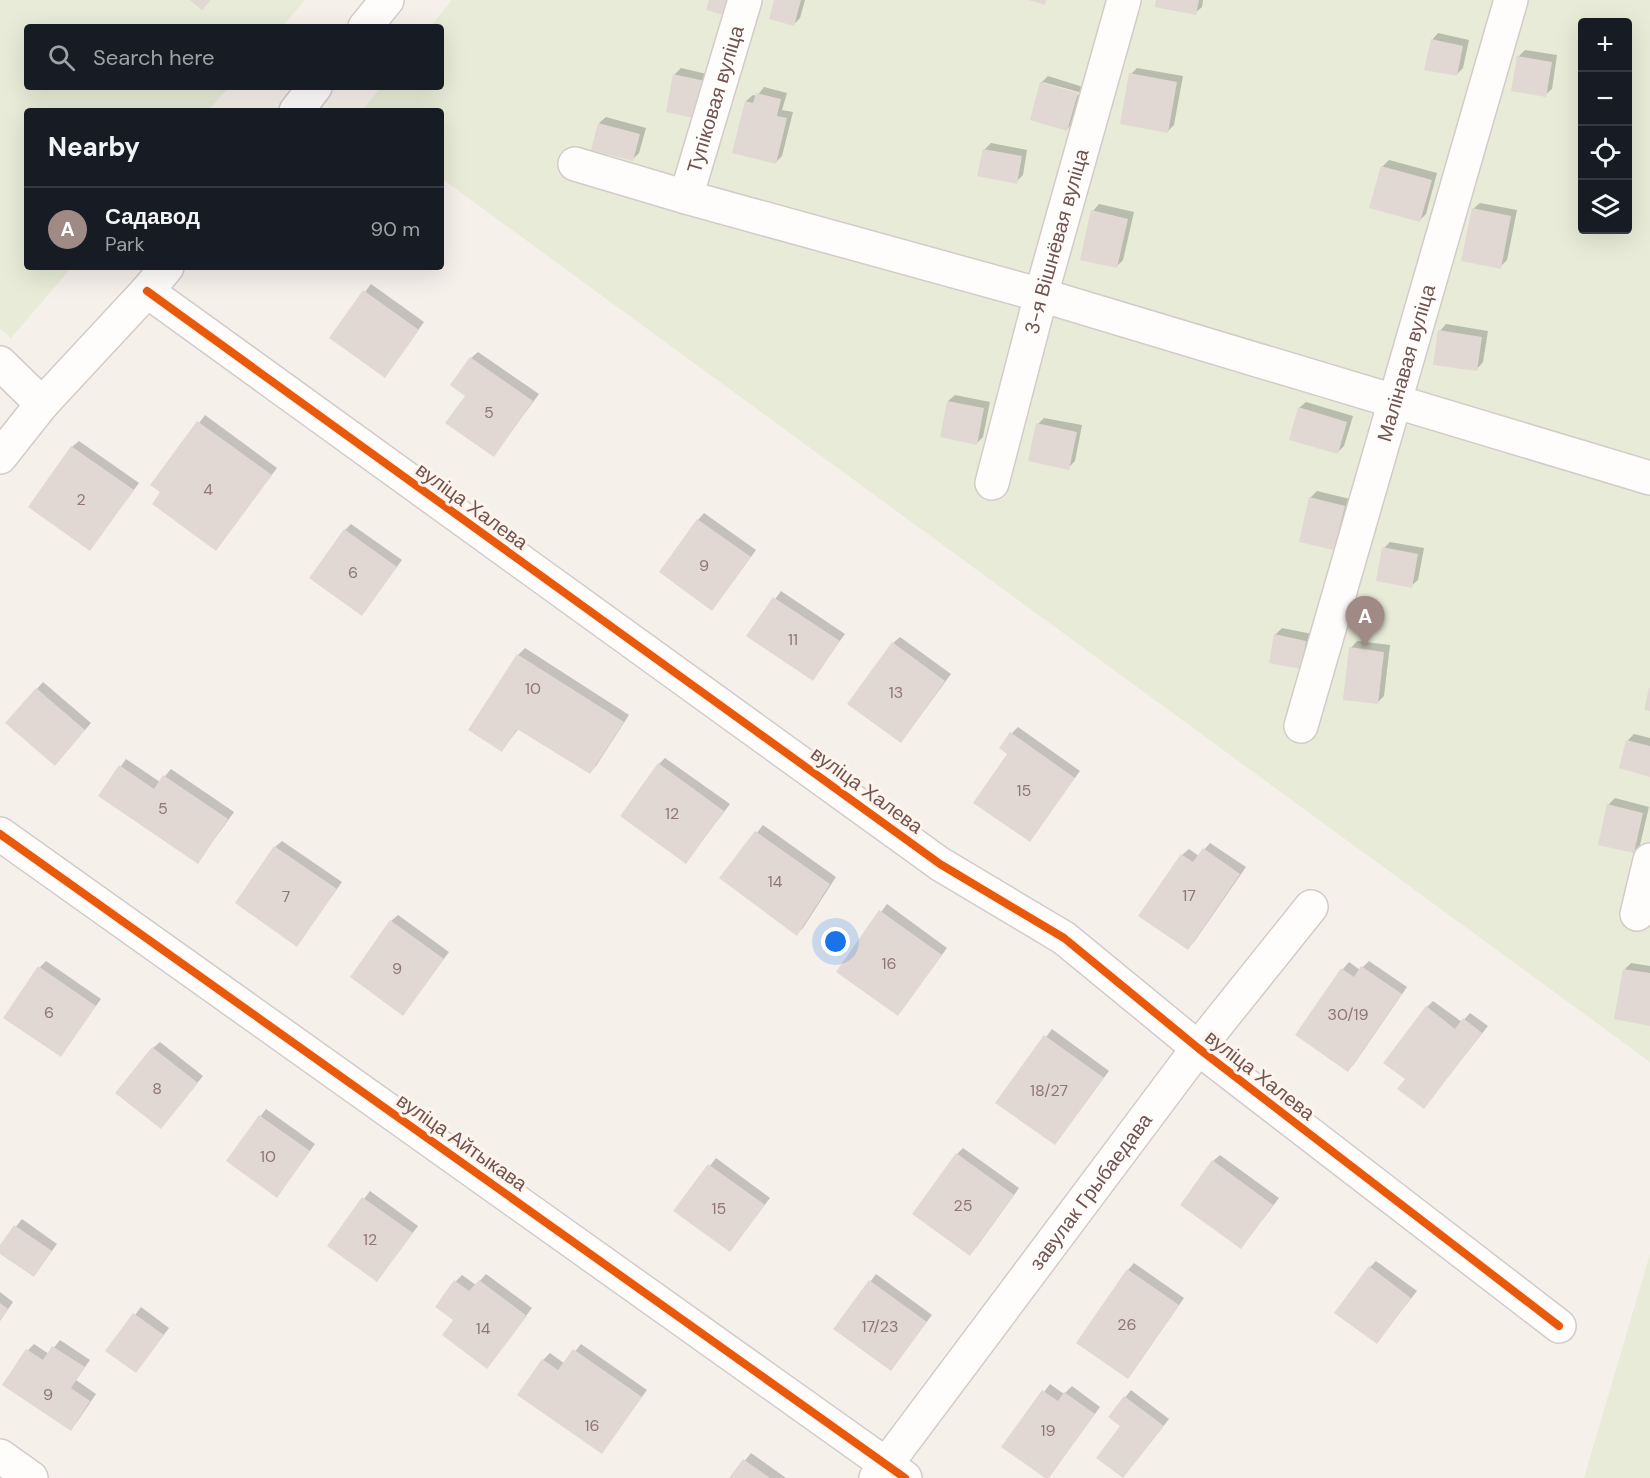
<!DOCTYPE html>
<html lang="en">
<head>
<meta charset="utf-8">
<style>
  :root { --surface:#171b24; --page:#20242c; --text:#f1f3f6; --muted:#9ea1a6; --line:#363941; --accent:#a08a85 }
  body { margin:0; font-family:"DM Sans",sans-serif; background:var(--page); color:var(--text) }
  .controls { position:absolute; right:18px; top:18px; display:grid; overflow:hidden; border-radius:6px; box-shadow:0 6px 24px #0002 }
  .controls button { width:54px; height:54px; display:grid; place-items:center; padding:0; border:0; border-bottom:2px solid var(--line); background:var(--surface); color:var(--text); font:30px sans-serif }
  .you { position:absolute; left:836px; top:942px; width:21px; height:21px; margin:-15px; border:4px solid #fff; border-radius:50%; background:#1a73e8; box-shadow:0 0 0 9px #1a73e833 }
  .badge { display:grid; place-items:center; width:39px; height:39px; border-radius:50%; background:var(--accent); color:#fff; font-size:20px; font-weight:700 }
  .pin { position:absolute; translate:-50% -50px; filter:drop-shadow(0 2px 3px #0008) }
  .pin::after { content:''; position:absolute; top:32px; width:21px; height:18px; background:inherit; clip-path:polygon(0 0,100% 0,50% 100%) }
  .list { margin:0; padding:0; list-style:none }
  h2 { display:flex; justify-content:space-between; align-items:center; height:78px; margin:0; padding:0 24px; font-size:26px }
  h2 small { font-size:20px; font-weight:400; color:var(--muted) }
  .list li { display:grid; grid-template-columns:39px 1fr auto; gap:18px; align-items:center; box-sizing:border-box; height:84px; padding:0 24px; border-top:2px solid var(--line) }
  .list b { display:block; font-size:22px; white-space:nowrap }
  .list p { margin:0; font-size:20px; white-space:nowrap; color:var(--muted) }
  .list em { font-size:20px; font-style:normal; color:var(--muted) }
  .icon { flex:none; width:33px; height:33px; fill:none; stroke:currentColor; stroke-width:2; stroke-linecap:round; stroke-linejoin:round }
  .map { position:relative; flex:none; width:1650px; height:1478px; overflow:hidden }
  .search { position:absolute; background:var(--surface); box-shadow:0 6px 24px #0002; left:24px; top:24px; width:420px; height:66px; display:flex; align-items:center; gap:15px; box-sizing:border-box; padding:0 21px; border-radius:6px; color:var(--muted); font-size:22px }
  .panel { position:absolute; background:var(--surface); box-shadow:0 6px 24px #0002; left:24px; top:108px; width:420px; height:162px; border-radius:6px }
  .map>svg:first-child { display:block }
</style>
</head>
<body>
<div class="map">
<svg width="1650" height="1478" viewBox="0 0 1650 1478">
  <rect width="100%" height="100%" fill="#f6f0eb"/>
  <path fill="#e7ebd7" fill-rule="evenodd" d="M0,0H305L282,27H27V87H229L208,111H27V267H72L11,338L0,329Z
    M452,0H1650V1062L441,178V111H362L381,87H441V27H430ZM1582,22H1628V230H1582Z
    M1650,1254V1478H1584Z"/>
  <path fill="#0003" d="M776,0H805L800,18L794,24Z
    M1158,0H1203L1202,7L1195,13Z
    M1438,33L1469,40L1463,68L1456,75L1432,40Z
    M1525,50L1557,55L1552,89L1545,95L1518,57Z
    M681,68L711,75L704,111L674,75Z
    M1137,68L1183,76L1174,125L1168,131L1131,74Z
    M1048,76L1083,87L1082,93L1043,82V85L1081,96L1074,122L1067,129L1041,83Z
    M764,87L787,93L782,110L793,112L782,156L775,163L746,101L753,95L757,96Z
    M606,117L646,128L639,153L633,159L599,123Z
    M991,143L1027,150L1023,175L1016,182L984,150Z
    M1389,160L1437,173L1426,214L1419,221L1382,167Z
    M1480,203L1517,210L1507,260L1500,267L1473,209Z
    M1099,204L1134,212L1123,260L1117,266L1093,211Z
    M371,284L424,322L385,376L331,338Z
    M1446,324L1488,331L1483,362L1477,369L1440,331Z
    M478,352L539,394L494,455L467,395L471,358Z
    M955,395L990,402L983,437L977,443L948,401Z
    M1306,402L1353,416L1344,446L1337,453L1299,408Z
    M205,415L277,468L216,549L162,492L152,485Z
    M1044,418L1082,425L1075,461L1068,468L1038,424Z
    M79,441L139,483L90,549L72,447Z
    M1317,491L1350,499L1340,542L1334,549L1310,498Z
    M704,513L756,550L718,602L698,520Z
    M351,524L402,560L362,614L345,530Z
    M1390,542L1424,548L1418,580L1411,586L1384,548Z
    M781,591L845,634L812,679L748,636Z
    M1282,628L1312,634L1307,661L1300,668L1275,635Z
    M900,637L951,674L907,734L893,643Z
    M1357,641L1390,645L1384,696L1377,703L1351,648Z
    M525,648L629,715L596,766L590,772L519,728L502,750L518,655Z
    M43,682L91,723L61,758L7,723Z
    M1018,727L1080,771L1029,840L1012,733Z
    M1634,734L1650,738V775L1628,740Z
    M665,758L730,804L686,862L659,764Z
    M126,759L160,782L171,769L234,812L198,862L100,796Z
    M1615,798L1649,807L1640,845L1633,852L1608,805Z
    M763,825L836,877L803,928L797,934L721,878Z
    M282,841L342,882L297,945L275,847Z
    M1210,843L1246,867L1194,942L1188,948L1182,855L1189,849L1199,856Z
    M887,904L947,948L904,1007L838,971Z
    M398,915L449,952L403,1014L391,921Z
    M46,961L101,999L60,1055L40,967Z
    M1369,961L1407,987L1354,1064L1348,1070L1297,1034L1343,969L1349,962L1360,970Z
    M1631,963L1650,966V1024L1625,969Z
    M1433,1001L1462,1022L1470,1013L1488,1026L1424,1107L1407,1078L1427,1007Z
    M1052,1029L1109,1071L1055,1143L997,1103Z
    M160,1042L203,1076L161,1127L153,1048Z
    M266,1109L315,1144L277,1196L228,1160Z
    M963,1148L1019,1188L976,1248L957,1154Z
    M1220,1155L1279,1198L1247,1240L1213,1161Z
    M716,1158L770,1198L730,1250L676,1210Z
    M370,1191L418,1226L377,1280L329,1246Z
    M22,1219L57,1244L34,1276L0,1252V1247Z
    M1376,1261L1417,1291L1377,1342L1370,1267Z
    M1134,1263L1184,1298L1134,1370L1128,1377V1270Z
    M486,1274L532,1308L487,1367L455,1320L456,1281L462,1275L476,1285Z
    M876,1274L932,1315L891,1369L835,1329Z
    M0,1292L13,1302L0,1321Z
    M141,1307L169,1328L136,1371L108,1351Z
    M60,1340L90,1360L76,1380L96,1394L77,1422L71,1429L28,1350L34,1344L49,1354Z
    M581,1344L647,1390L602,1452L543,1360L550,1353L565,1364Z
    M1050,1384L1064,1394L1072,1386L1100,1407L1048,1478L1003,1447Z
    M1131,1390L1169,1419L1123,1477L1122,1425L1110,1417Z
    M751,1453L786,1478H731Z"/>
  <path fill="#e2d8d3" d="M190,0H211L202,10Z
    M709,0H732L728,16L706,10Z
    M774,0H801L794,26L769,19Z
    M1029,0H1046L1045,5Z
    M1156,0H1199L1196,15L1155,7Z
    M1431,39L1463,46L1457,76L1424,70Z
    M1517,56L1552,62L1546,97L1511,91Z
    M1129,73L1177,82L1168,133L1120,124Z
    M673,74L705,81L698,119L666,112Z
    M1040,82L1078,93L1067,131L1030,120Z
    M756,93L781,99L777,116L787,118L776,164L732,153L745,101L753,103Z
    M598,123L640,134L633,161L591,150Z
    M983,149L1022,156L1017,184L977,176Z
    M1381,166L1432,180L1420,222L1369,208Z
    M1472,208L1511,216L1501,269L1461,261Z
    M1091,210L1128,219L1117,268L1080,260Z
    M363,290L419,330L385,378L329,338Z
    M1438,330L1482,337L1477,371L1433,365Z
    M470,357L533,401L494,457L445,423L465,396L450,385Z
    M947,401L984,408L977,445L940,437Z
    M1298,407L1347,422L1338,454L1289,440Z
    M197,421L272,475L216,551L152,504L160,492L150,485Z
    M1036,423L1077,432L1069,470L1028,461Z
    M71,446L134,490L90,551L28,507Z
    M1309,497L1345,506L1334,550L1299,542Z
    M697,519L751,557L712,611L659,572Z
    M344,529L397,567L362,616L309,578Z
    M1382,547L1418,554L1412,588L1376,581Z
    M773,597L840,641L813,681L746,636Z
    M1274,634L1306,641L1301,669L1269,663Z
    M892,642L945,681L901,743L847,704Z
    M1349,647L1384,652L1378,704L1343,700Z
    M517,654L624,722L590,774L517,729L502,752L468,730Z
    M36,688L85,730L55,766L5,723Z
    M1649,688H1650V711L1644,710Z
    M1010,732L1075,778L1030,842L973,803L1007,754L999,748Z
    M1626,740L1650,746V777L1619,768Z
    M658,763L724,811L686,864L620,816Z
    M119,765L154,789L163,775L228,819L198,864L98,796Z
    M1607,804L1643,813L1634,853L1598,845Z
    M755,831L830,884L797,936L719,878Z
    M274,846L337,889L297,947L235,903Z
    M1203,848L1240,874L1188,950L1138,916L1181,854L1193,862Z
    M879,910L942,955L898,1016L836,972Z
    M390,920L444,959L403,1016L350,977Z
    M38,966L96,1006L61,1057L3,1018Z
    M1361,966L1402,994L1348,1072L1295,1035L1341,968L1354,977Z
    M1623,969L1650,973V1026L1614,1019Z
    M1426,1006L1455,1029L1463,1018L1482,1033L1424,1109L1397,1089L1405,1079L1383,1063Z
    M1044,1035L1104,1078L1055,1145L995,1103Z
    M152,1047L198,1083L161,1129L115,1093Z
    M259,1115L310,1151L277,1198L226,1161Z
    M956,1153L1014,1195L970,1256L912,1214Z
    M1212,1160L1273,1205L1241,1249L1180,1205Z
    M708,1164L765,1205L730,1252L673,1211Z
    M362,1197L413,1233L377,1282L327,1246Z
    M14,1225L52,1251L34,1277L0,1254V1245Z
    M1369,1266L1411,1298L1377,1344L1334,1313Z
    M1127,1269L1179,1305L1128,1379L1076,1343Z
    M454,1280L469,1291L479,1280L527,1316L487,1369L442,1335L453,1320L435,1307Z
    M869,1280L927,1322L891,1371L833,1329Z
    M0,1303L8,1309L0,1320Z
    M133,1313L164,1335L136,1373L105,1351Z
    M52,1346L85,1367L71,1388L90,1401L71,1431L2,1385L26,1349L43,1360Z
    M573,1349L642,1397L602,1454L517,1395L542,1359L558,1370Z
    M1042,1390L1058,1401L1064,1392L1095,1414L1049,1478H1045L1001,1447Z
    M1124,1396L1164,1426L1123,1478L1096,1458L1120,1426L1108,1417Z
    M743,1459L770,1478H729Z"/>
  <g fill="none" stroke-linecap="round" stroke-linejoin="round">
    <defs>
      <g id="minor">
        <path d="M365,27L387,0"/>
        <path d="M296,111L315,87"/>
        <path d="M575,164L686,197L1041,295L1650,478"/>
        <path id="s1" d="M686,197L745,0"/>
        <path d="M147,291L940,864L1064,938L1198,1048L1559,1326"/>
        <path d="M0,363L42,404"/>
        <path d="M0,457L42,404L147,291L167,267"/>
        <path id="s2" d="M992,483L1041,295L1124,0"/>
        <path id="s3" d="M1301,726L1511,0"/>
        <path d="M0,834L905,1478"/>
        <path d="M1637,914L1650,860"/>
        <path d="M0,1456L31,1478"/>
        <path id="s4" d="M876,1478L1198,1048L1311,907"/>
      </g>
    </defs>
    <use href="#minor" stroke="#d4cbc8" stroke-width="36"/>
    <use href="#minor" stroke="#fefdfc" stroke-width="33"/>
    <defs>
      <path id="cycleway" d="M147,291L940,864L1064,938L1198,1048L1559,1326
        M0,834L905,1478"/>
    </defs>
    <use href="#cycleway" stroke="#fdf4ed" stroke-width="11"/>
    <use href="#cycleway" stroke="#e8590c" stroke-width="8"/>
  </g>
  <g text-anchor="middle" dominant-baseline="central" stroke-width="6" stroke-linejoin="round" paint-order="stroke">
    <g font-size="16" fill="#907672">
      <text x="489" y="412">5</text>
      <text x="208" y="489">4</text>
      <text x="81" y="499">2</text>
      <text x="704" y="565">9</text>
      <text x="353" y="572">6</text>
      <text x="793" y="639">11</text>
      <text x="533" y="688">10</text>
      <text x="896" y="692">13</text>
      <text x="1024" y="790">15</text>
      <text x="163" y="808">5</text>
      <text x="672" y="813">12</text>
      <text x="775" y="881">14</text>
      <text x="1189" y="895">17</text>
      <text x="286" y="896">7</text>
      <text x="889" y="963">16</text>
      <text x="397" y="968">9</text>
      <text x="49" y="1012">6</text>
      <text x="1348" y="1014">30/19</text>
      <text x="157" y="1088">8</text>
      <text x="1049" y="1090">18/27</text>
      <text x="268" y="1156">10</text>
      <text x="963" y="1205">25</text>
      <text x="719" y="1208">15</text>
      <text x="370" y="1239">12</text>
      <text x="1127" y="1324">26</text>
      <text x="880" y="1326">17/23</text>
      <text x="483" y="1328">14</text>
      <text x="48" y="1394">9</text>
      <text x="592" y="1425">16</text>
      <text x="1048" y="1430">19</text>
    </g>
    <g font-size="20" fill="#72534e" stroke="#fdf4ed">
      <text stroke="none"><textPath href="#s1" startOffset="102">Тупіковая вуліца</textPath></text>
      <text stroke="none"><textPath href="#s2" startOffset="250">3-я Вішнёвая вуліца</textPath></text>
      <text stroke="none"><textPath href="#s3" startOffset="378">Малінавая вуліца</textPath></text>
      <text transform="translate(472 506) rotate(36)">вуліца Халева</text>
      <text transform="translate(867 790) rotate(36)">вуліца Халева</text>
      <text transform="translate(1260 1075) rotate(38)">вуліца Халева</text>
      <text transform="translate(462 1142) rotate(35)">вуліца Айтыкава</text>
      <text stroke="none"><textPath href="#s4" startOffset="358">завулак Грыбаедава</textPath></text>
    </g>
  </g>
</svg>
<div class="controls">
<button>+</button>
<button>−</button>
<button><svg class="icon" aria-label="locate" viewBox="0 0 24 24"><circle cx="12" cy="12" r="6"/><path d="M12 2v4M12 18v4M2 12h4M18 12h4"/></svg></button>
<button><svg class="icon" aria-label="layers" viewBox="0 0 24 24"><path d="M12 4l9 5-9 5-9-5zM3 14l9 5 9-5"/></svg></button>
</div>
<div class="you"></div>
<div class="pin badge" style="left:1365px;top:646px">A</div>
<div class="search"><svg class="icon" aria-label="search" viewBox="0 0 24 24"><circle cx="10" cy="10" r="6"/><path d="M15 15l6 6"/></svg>Search here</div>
<section class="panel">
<h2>Nearby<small></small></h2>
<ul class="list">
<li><span class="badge">A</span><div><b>Садавод</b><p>Park</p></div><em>90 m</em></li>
</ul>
</section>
</div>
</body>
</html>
